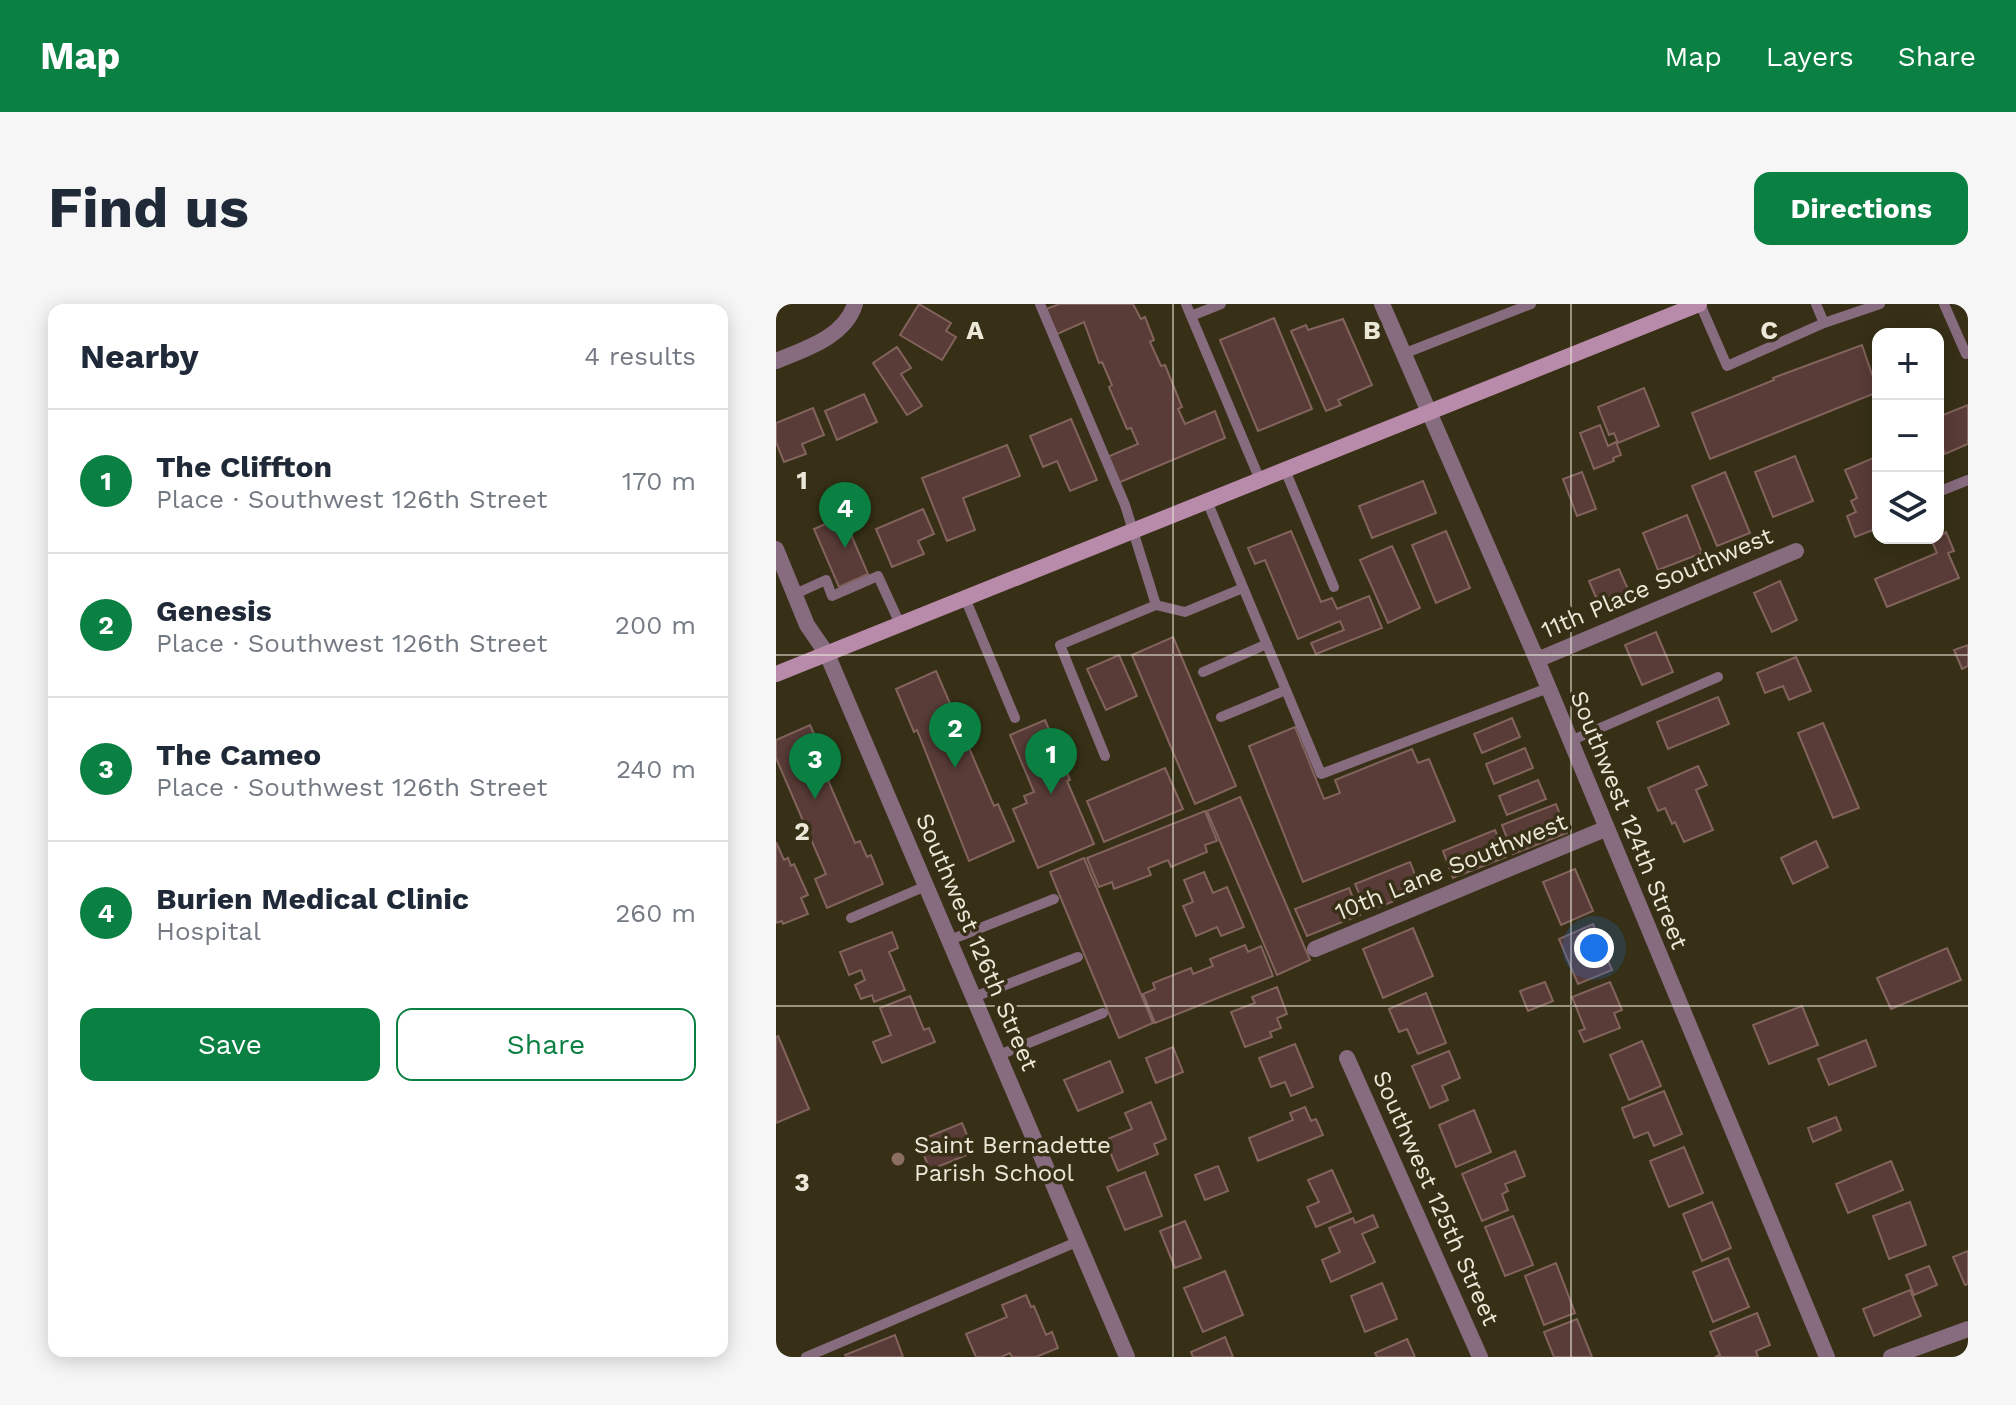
<!DOCTYPE html>
<html lang="en">
<head>
<meta charset="utf-8">
<style>
  :root { --surface:#fff; --page:#f6f6f7; --text:#1f2937; --muted:#747a83; --line:#e0e1e3; --accent:#0b8043 }
  body { margin:0; font-family:"Work Sans",sans-serif; background:var(--page); color:var(--text) }
  .controls { position:absolute; right:24px; top:24px; display:grid; overflow:hidden; border-radius:16px; box-shadow:0 4px 20px #0003 }
  .controls button { width:72px; height:72px; display:grid; place-items:center; padding:0; border:0; border-bottom:2px solid var(--line); background:var(--surface); color:var(--text); font:40px sans-serif }
  .you { position:absolute; left:818px; top:644px; width:28px; height:28px; margin:-20px; border:6px solid #fff; border-radius:50%; background:#1a73e8; box-shadow:0 0 0 12px #1a73e833 }
  .badge { display:grid; place-items:center; width:52px; height:52px; border-radius:50%; background:var(--accent); color:#fff; font-size:26px; font-weight:700 }
  .pin { position:absolute; translate:-50% -66px; filter:drop-shadow(0 2px 4px #0008) }
  .pin::after { content:''; position:absolute; top:42px; width:28px; height:24px; background:inherit; clip-path:polygon(0 0,100% 0,50% 100%) }
  .list { margin:0; padding:0; list-style:none }
  h2 { display:flex; justify-content:space-between; align-items:center; height:104px; margin:0; padding:0 32px; font-size:34px }
  h2 small { font-size:26px; font-weight:400; color:var(--muted) }
  .list li { display:grid; grid-template-columns:52px 1fr auto; gap:24px; align-items:center; box-sizing:border-box; height:144px; padding:0 32px; border-top:2px solid var(--line) }
  .list b { display:block; font-size:30px; white-space:nowrap }
  .list p { margin:0; font-size:26px; white-space:nowrap; color:var(--muted) }
  .list em { font-size:26px; font-style:normal; color:var(--muted) }
  .actions { display:flex; gap:16px; padding:24px 32px }
  .actions a { flex:1; padding:18px 0; border:2px solid var(--accent); border-radius:16px; text-align:center; font-size:28px; color:var(--accent) }
  .actions .main { background:var(--accent); color:#fff }
  .icon { flex:none; width:44px; height:44px; fill:none; stroke:currentColor; stroke-width:2; stroke-linecap:round; stroke-linejoin:round }
  .map { position:relative; flex:none; width:1192px; height:1053px; overflow:hidden; border-radius:16px }
  header { display:flex; align-items:center; gap:48px; box-sizing:border-box; height:112px; padding:0 40px; background:var(--accent); color:#fff }
  header strong { font-size:38px }
  nav { display:flex; gap:44px; margin-inline-start:auto; font-size:28px }
  .intro { display:flex; align-items:center; justify-content:space-between; box-sizing:border-box; height:192px; padding:0 48px }
  h1 { margin:0; font-size:56px }
  .button { padding:20px 36px; border-radius:16px; background:var(--accent); color:#fff; font-size:28px; font-weight:700 }
  main { display:flex; gap:48px; padding:0 48px }
  aside { flex:1; background:var(--surface); border-radius:16px; box-shadow:0 4px 20px #0003 }
  .map>svg:first-child { display:block }
</style>
</head>
<body>
<header>
<strong>Map</strong>
<nav><a>Map</a><a>Layers</a><a>Share</a></nav>
</header>
<div class="intro"><h1>Find us</h1><a class="button">Directions</a></div>
<main>
<aside>
<h2>Nearby<small>4 results</small></h2>
<ul class="list">
<li><span class="badge">1</span><div><b>The Cliffton</b><p>Place · Southwest 126th Street</p></div><em>170 m</em></li>
<li><span class="badge">2</span><div><b>Genesis</b><p>Place · Southwest 126th Street</p></div><em>200 m</em></li>
<li><span class="badge">3</span><div><b>The Cameo</b><p>Place · Southwest 126th Street</p></div><em>240 m</em></li>
<li><span class="badge">4</span><div><b>Burien Medical Clinic</b><p>Hospital</p></div><em>260 m</em></li>
</ul>
<div class="actions"><a class="main">Save</a><a>Share</a></div>
</aside>
<div class="map">
<svg width="1192" height="1053" viewBox="0 0 1192 1053">
  <rect width="100%" height="100%" fill="#373016"/>
  <path fill="#593c37" stroke="#82635d" stroke-width="2" d="M143,0L175,19L170,27L180,33L166,56L124,31Z
    M283,0H357L365,15L369,13L378,36L374,38L385,62L389,61L406,103L402,105L409,120L439,107L449,134L342,179L331,153L362,140L355,124L351,125L333,83L336,81L326,58L323,59L308,18L279,31L268,6Z
    M498,14L536,105L482,127L444,36Z
    M567,15L596,81L562,96L565,101L550,107L515,27L530,21L532,26Z
    M1086,41L1102,88L934,155L916,109L998,76L997,74Z
    M121,43L135,64L125,70L146,102L131,111L97,59Z
    M868,84L883,122L842,139L838,129L833,131L822,103Z
    M88,90L101,118L61,136L49,107Z
    M1192,101V140L1169,150L1162,132V113Z
    M37,104L48,131L26,140L30,150L8,158L0,138V119Z
    M295,115L321,176L294,187L281,157L267,163L254,132Z
    M824,121L832,142L840,138L845,151L837,154L838,157L818,165L804,129Z
    M231,141L244,172L187,194L199,226L171,237L146,174Z
    M1019,152L1037,197L997,213L979,168Z
    M1102,152V224L1079,233L1071,212L1080,208L1075,197L1081,194L1069,166Z
    M806,168L820,205L801,212L787,175Z
    M949,168L974,229L941,242L916,182Z
    M647,177L660,209L596,234L583,202Z
    M147,205L158,230L142,237L148,250L116,263L100,225Z
    M911,211L926,249L882,266L867,229Z
    M67,212L92,270L63,283L38,225Z
    M515,227L545,298L556,294L561,305L593,292L606,324L540,350L535,339L568,326L564,317L522,335L489,256L479,260L472,244Z
    M670,227L694,284L660,299L636,241Z
    M1170,228L1178,247L1172,249L1183,274L1111,303L1099,275L1161,249L1155,235L1162,234Z
    M616,242L644,304L612,319L584,256Z
    M843,265L855,292L825,305L813,277Z
    M1004,277L1021,316L996,328L978,289Z
    M880,328L897,368L866,381L849,341Z
    M397,333L460,482L419,500L356,351Z
    M1192,341V362L1186,365L1178,346Z
    M343,351L361,392L330,406L311,365Z
    M1020,353L1035,387L1013,396L1007,382L989,389L981,369Z
    M160,367L218,502L222,500L238,537L193,557L141,426L138,428L120,385Z
    M942,393L953,420L892,445L881,418Z
    M736,414L744,433L706,449L698,430Z
    M269,416L294,476L291,477L318,540L262,564L237,505L251,499L248,492L258,488L234,431Z
    M1047,419L1083,504L1057,514L1022,429Z
    M34,421L41,437L36,439L79,539L84,537L91,553L95,551L107,580L51,604L39,575L50,570L0,454V436Z
    M519,423L548,495L564,489L559,476L636,445L642,459L653,455L679,517L527,578L473,442Z
    M749,444L757,464L718,480L710,460Z
    M922,462L931,481L920,486L937,526L908,538L899,518L896,520L889,504L882,507L872,484Z
    M389,464L407,505L328,538L311,497Z
    M762,476L770,495L731,511L723,492Z
    M464,493L534,656L501,671L431,507Z
    M780,500L791,529L737,550L726,521Z
    M429,507L441,537L429,541L431,548L395,563L392,556L372,564L375,571L338,585L336,578L323,583L311,554Z
    M719,526L730,553L677,574L667,547Z
    M1040,537L1052,563L1017,580L1005,554Z
    M0,538L8,556L12,554L15,562L18,560L32,591L25,594L32,610L7,620L6,617L0,619Z
    M308,554L377,719L343,734L274,568Z
    M634,558L645,586L591,608L579,580Z
    M799,565L817,607L785,621L767,578Z
    M428,568L437,589L451,583L468,623L445,632L441,623L420,632L407,602L417,598L408,576Z
    M573,584L584,611L531,632L519,605Z
    M817,620L836,666L802,680L783,635Z
    M637,624L657,672L607,694L587,645Z
    M116,628L122,644L113,648L129,686L98,698L96,691L85,695L79,681L89,676L85,666L73,671L64,648Z
    M469,641L472,648L485,642L497,672L379,719L367,690L379,685L377,679L415,664L417,670L437,662L434,655Z
    M1171,644L1185,676L1115,705L1101,674Z
    M769,678L777,697L752,707L744,687Z
    M834,678L846,706L838,709L844,724L808,738L803,727L809,725L796,693Z
    M501,683L511,710L501,714L505,724L494,728L496,733L469,743L455,708L479,699L476,693Z
    M650,689L670,739L642,750L631,725L623,728L613,705Z
    M134,692L148,726L153,724L159,738L106,759L97,738L115,731L104,704Z
    M1026,702L1042,741L993,760L977,721Z
    M2,732L33,805L0,819V733Z
    M1090,736L1100,762L1053,781L1042,755Z
    M866,737L885,782L853,796L834,751Z
    M519,740L537,783L515,792L509,778L495,783L483,754Z
    M397,743L407,768L380,779L370,754Z
    M673,747L684,774L666,782L672,796L654,804L636,762Z
    M334,757L347,788L302,807L288,776Z
    M888,787L906,830L878,842L872,828L858,834L846,804Z
    M375,798L390,835L378,840L382,850L342,867L329,836L356,825L349,809Z
    M529,803L535,817L540,815L547,831L482,857L473,834L517,816L514,809Z
    M698,806L715,848L680,863L663,821Z
    M1060,813L1065,826L1037,838L1032,824Z
    M186,819L198,848L154,866L142,837Z
    M908,843L927,889L893,903L874,857Z
    M739,847L749,872L729,880L732,887L726,890L732,906L706,917L686,870Z
    M1115,857L1127,886L1072,909L1060,880Z
    M442,862L452,887L429,896L419,871Z
    M556,866L575,908L540,923L531,903L543,898L532,876Z
    M369,868L386,912L349,926L331,883Z
    M936,898L955,944L926,957L907,910Z
    M1134,898L1150,941L1113,955L1097,912Z
    M597,911L602,923L586,930L599,958L555,978L546,956L564,948L553,924L577,914L579,919Z
    M737,912L757,961L729,972L709,923Z
    M409,917L425,954L399,964L384,927Z
    M1192,947V980L1189,981L1177,953Z
    M952,954L973,1003L937,1018L917,968Z
    M780,959L799,1009L768,1021L749,972Z
    M1153,962L1161,981L1138,991L1130,971Z
    M449,967L467,1011L427,1028L408,984Z
    M606,979L621,1015L589,1028L575,992Z
    M1134,986L1145,1012L1098,1032L1087,1005Z
    M250,991L255,1003L258,1002L270,1031L276,1028L282,1044L260,1053H236L234,1049L225,1053H200L190,1030L231,1013L226,1001Z
    M981,1009L994,1041L980,1047L982,1053H939L944,1051L934,1028Z
    M801,1015L816,1053H778L768,1028Z
    M119,1031L127,1053H70L69,1051Z
    M449,1033L457,1053H417L415,1048Z
    M631,1035L639,1053H601L599,1049Z"/>
  <g fill="none" stroke-linecap="round" stroke-linejoin="round">
    <path stroke="#876b7e" stroke-width="10" d="M264,0L349,201L380,301
      M410,0L484,176
      M924,0L951,62L1048,19L1040,0
      M1168,0L1190,50
      M415,12L445,0
      M1048,19L1104,0
      M627,50L755,0
      M509,166L558,283
      M1162,188L1192,176
      M431,197L545,470L772,384
      M19,290L50,276L56,292L102,272L124,320
      M189,294L239,414
      M427,368L491,340
      M445,413L510,386
      M794,437L942,373
      M329,452L284,341L380,301L409,308L467,284
      M75,614L150,582
      M174,636L278,595
      M198,693L302,653
      M223,751L327,709
      M30,1053L303,937"/>
    <path stroke="#876b7e" stroke-width="16" d="M606,0L761,356L1051,1053
      M0,57C29,45 69,33 79,0
      M0,245L31,321L51,350L351,1053
      M761,356L1020,247
      M539,645L829,525
      M571,754L704,1053
      M1115,1053L1192,1025"/>
    <path stroke="#b88baa" stroke-width="16" d="M0,370L923,0"/>
  </g>
  <path fill="none" stroke="#ebe8d8" stroke-width="2" stroke-opacity="0.55" d="M397,0V1053M795,0V1053M0,351H1192M0,702H1192"/>
  <circle fill="#8d6e63" stroke="#373016" stroke-width="3" cx="122" cy="855" r="8"/>
  <g text-anchor="middle" dominant-baseline="central" stroke-width="7" stroke-linejoin="round" paint-order="stroke">
    <g font-size="24" fill="#ebe8d8" stroke="#373016">
      <text transform="translate(881 279) rotate(-23)">11th Place Southwest</text>
      <text transform="translate(853 516) rotate(68)">Southwest 124th Street</text>
      <text transform="translate(675 563) rotate(-22)">10th Lane Southwest</text>
      <text transform="translate(201 638) rotate(67)">Southwest 126th Street</text>
      <text transform="translate(660 894) rotate(66)">Southwest 125th Street</text>
    </g>
    <g font-size="24" fill="#ebe8d8" stroke="#373016" text-anchor="start">
      <text x="138" y="841">Saint Bernadette<tspan x="138" dy="28">Parish School</tspan></text>
    </g>
  </g>
  <g font-size="26" text-anchor="middle" font-weight="bold" fill="#ebe8d8" stroke="#373016" stroke-width="7" stroke-linejoin="round" paint-order="stroke">
    <text x="199" y="35">A</text>
    <text x="596" y="35">B</text>
    <text x="993" y="35">C</text>
    <text x="26" y="185">1</text>
    <text x="26" y="536">2</text>
    <text x="26" y="887">3</text>
  </g>
</svg>
<div class="controls">
<button>+</button>
<button>−</button>
<button><svg class="icon" aria-label="layers" viewBox="0 0 24 24"><path d="M12 4l9 5-9 5-9-5zM3 14l9 5 9-5"/></svg></button>
</div>
<div class="you"></div>
<div class="pin badge" style="left:275px;top:490px">1</div>
<div class="pin badge" style="left:179px;top:464px">2</div>
<div class="pin badge" style="left:39px;top:495px">3</div>
<div class="pin badge" style="left:69px;top:244px">4</div>
</div>
</main>
</body>
</html>
